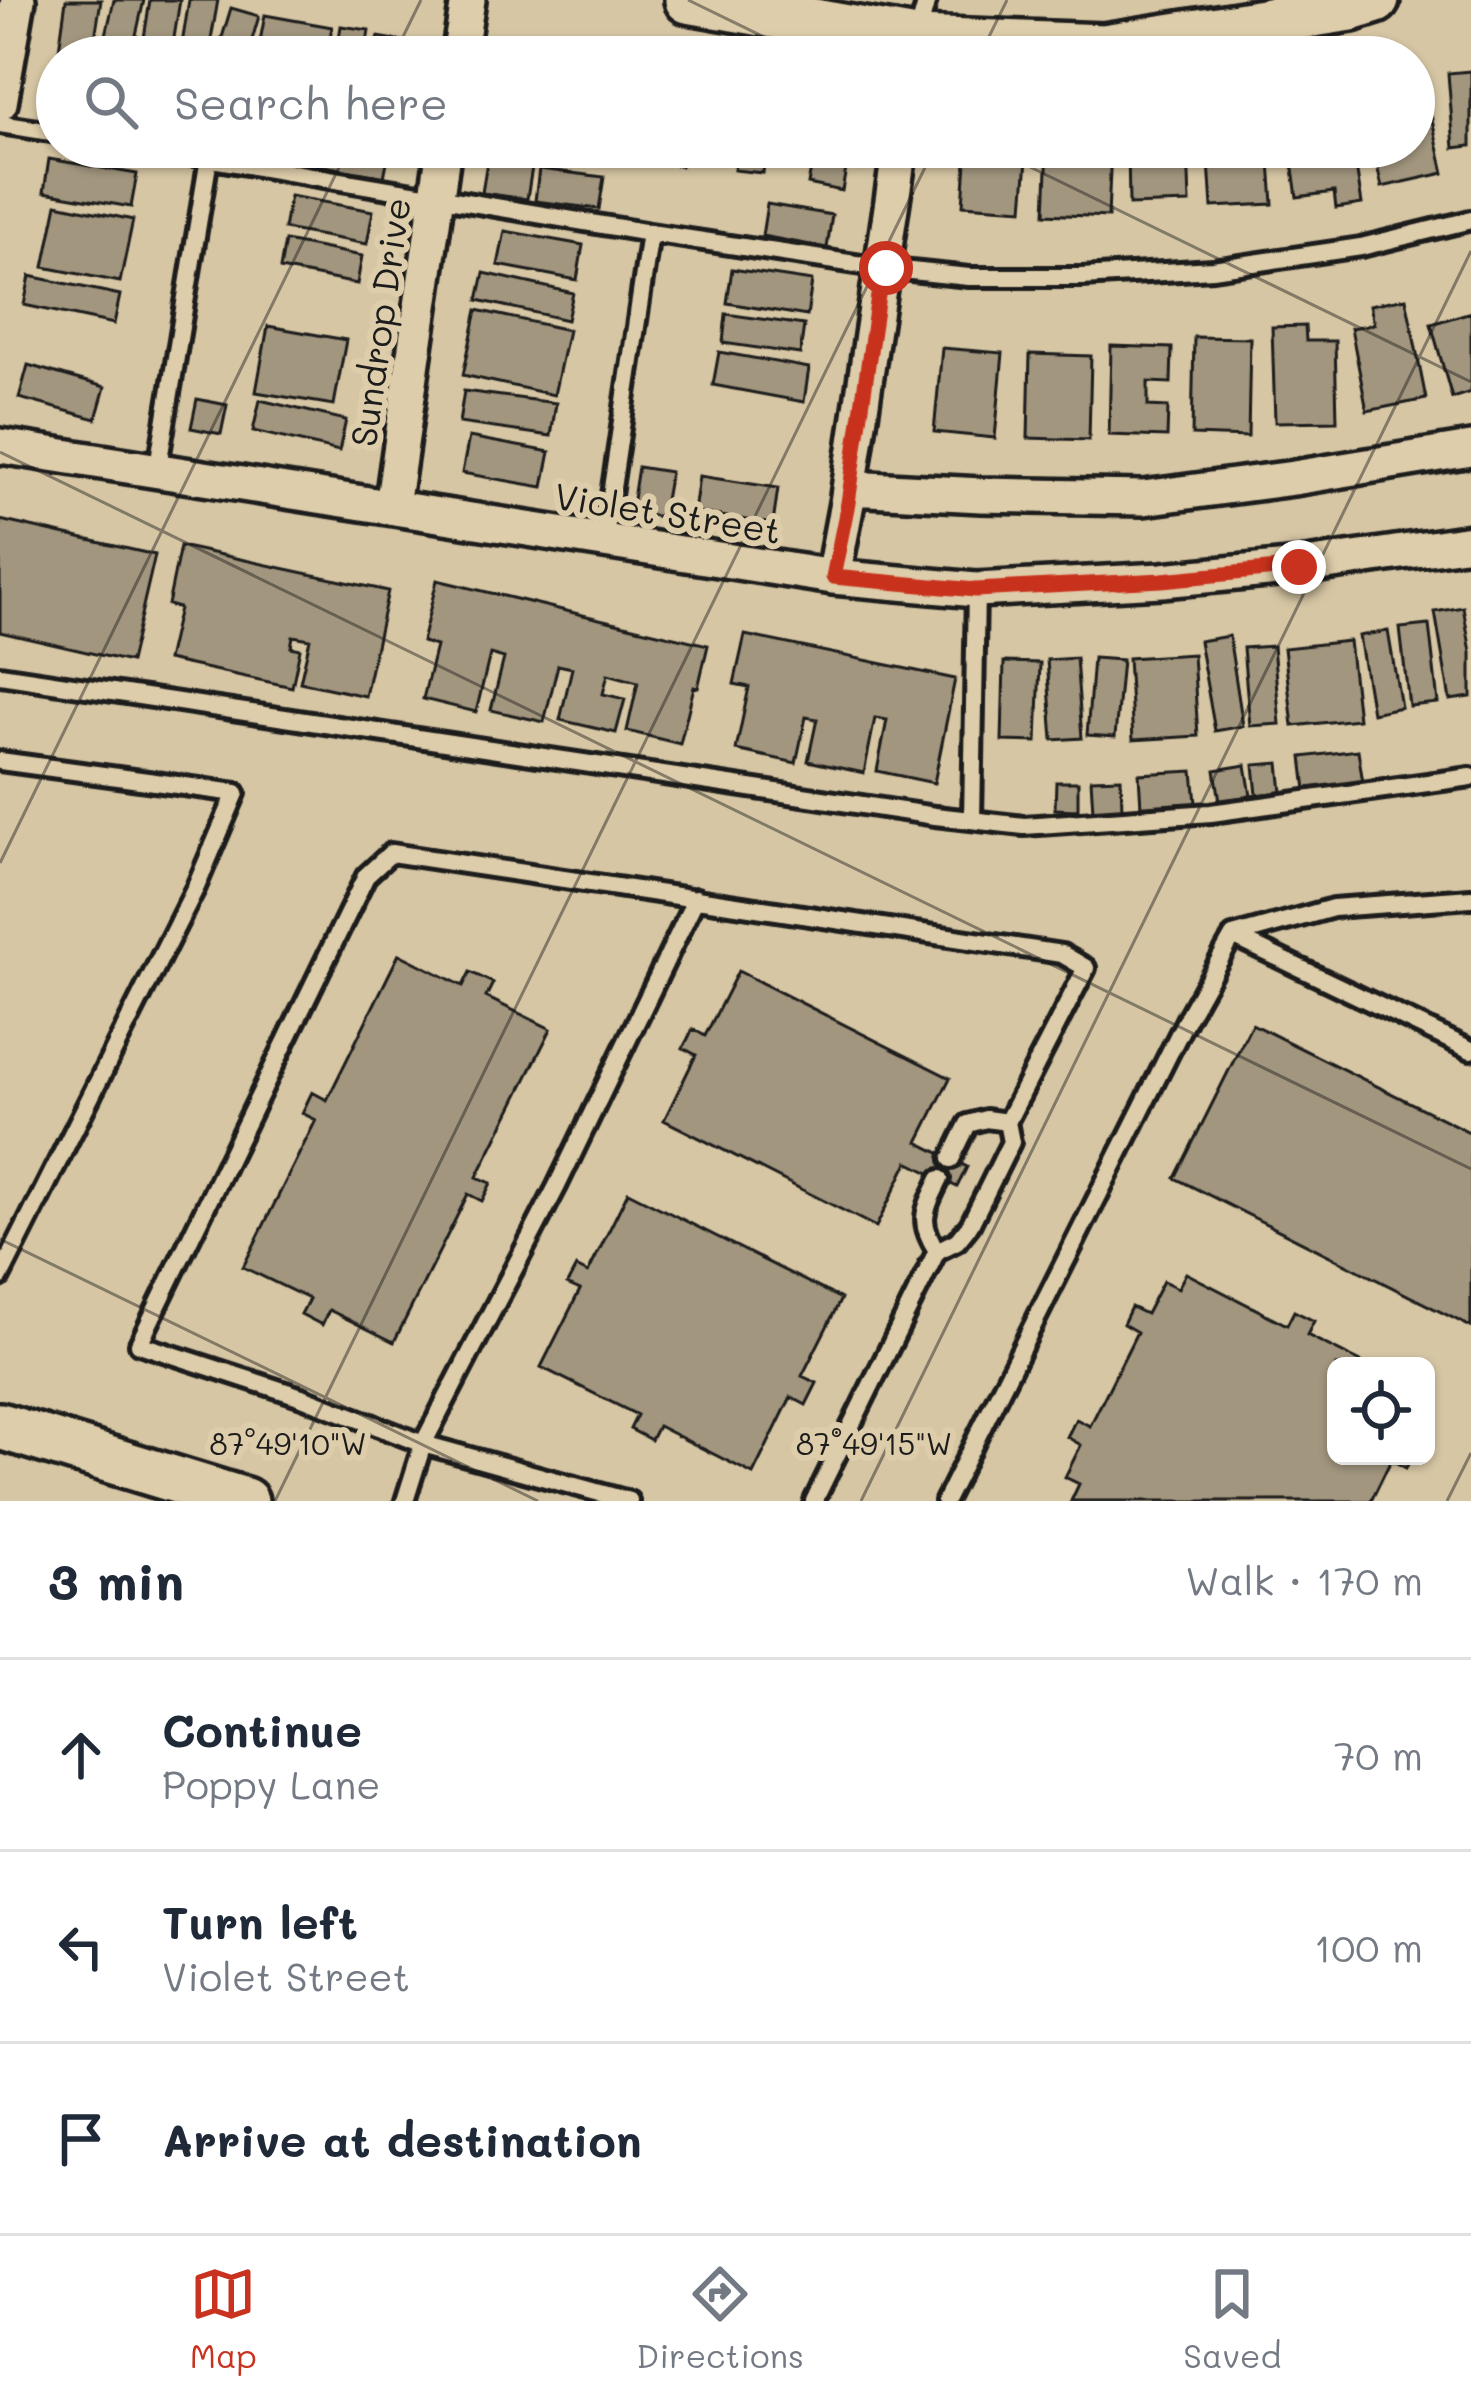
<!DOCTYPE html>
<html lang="en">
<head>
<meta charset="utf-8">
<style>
  :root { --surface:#fff; --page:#f2f2f3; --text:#1f2937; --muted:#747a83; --line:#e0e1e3; --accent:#c8321e }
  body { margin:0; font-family:Mali,sans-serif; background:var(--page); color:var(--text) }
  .controls { position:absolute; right:36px; bottom:36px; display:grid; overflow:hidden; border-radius:18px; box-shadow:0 3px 9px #0004 }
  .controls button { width:108px; height:108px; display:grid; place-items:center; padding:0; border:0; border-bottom:3px solid var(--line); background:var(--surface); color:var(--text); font:60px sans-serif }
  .stop { position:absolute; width:36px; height:36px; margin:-27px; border:9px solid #c8321e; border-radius:50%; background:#fff }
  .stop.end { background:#c8321e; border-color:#fff; box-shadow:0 3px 12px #0008 }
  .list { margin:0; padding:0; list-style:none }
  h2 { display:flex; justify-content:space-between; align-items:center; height:156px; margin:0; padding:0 48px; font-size:51px }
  h2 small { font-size:39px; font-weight:400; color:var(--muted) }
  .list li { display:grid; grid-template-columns:78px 1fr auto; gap:36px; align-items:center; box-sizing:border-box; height:192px; padding:0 48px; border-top:3px solid var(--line) }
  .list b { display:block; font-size:45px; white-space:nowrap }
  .list p { margin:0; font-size:39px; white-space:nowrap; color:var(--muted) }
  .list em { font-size:39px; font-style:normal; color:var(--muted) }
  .icon { flex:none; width:66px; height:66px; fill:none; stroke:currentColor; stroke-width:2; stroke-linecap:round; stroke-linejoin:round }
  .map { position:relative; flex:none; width:1471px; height:1501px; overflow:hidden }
  .search { position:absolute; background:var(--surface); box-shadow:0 3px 9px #0004; left:36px; right:36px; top:36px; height:132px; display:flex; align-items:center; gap:30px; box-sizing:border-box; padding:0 42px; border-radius:66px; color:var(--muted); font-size:45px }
  .sheet { height:732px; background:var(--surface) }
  nav { display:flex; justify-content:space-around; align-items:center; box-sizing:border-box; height:168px; border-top:3px solid var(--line); background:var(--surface); font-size:33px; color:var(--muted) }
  nav a { display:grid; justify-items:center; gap:6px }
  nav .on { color:var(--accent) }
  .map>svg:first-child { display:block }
</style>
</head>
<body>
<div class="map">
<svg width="1471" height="1501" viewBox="0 0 1471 1501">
  <rect width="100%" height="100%" fill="#d6c6a4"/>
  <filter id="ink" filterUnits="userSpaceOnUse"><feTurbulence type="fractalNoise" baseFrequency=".00833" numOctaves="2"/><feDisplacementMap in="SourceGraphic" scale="24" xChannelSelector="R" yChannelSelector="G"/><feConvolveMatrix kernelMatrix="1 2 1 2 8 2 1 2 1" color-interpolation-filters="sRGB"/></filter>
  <g filter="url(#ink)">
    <path fill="#a2967e" stroke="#1c1c1c" stroke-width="3" d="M66,0H101L92,57H58Z
      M114,0H144L131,57H101Z
      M150,0H180L171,57H141Z
      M189,0H218L208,57H180Z
      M231,8L259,16L247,57H216Z
      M265,15L332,27L326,57H257Z
      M341,26L369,30L365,57H336Z
      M378,37L414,43L411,57H374Z
      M1471,71V146L1454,148L1448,73Z
      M1424,84L1444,173L1382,187L1373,149L1414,147V87Z
      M48,89L57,91V123L42,120Z
      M248,147H309L305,165L246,154Z
      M320,147H390L384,177L317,165Z
      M618,147H686L681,166L617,152Z
      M737,147H766L763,173L734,170Z
      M815,147H850L842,191L808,184Z
      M967,147H1028L1023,209L963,205Z
      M1048,147H1111L1108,217L1045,214Z
      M1128,147H1188L1190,203L1129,205Z
      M1208,147H1269L1273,204L1212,207Z
      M1290,147H1353L1362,204L1336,208L1334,192L1297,197Z
      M49,159L137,174L131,207L44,192Z
      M487,161L532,167L527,199L482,193Z
      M539,169L604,177L599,209L535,201Z
      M290,196L373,211L367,244L284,229Z
      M57,204L133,220L120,282L44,267Z
      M767,204L832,215L827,248L762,236Z
      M505,231L583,245L577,280L498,265Z
      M285,241L362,256L357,284L280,269Z
      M732,269L812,281L807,316L727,303Z
      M484,273L573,293L567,320L478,300Z
      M30,276L120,295L114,324L24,305Z
      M1406,298L1426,399L1367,411L1351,328L1374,324L1370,305Z
      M477,310L568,330L554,395L463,375Z
      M1471,312V392L1452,398L1431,324Z
      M726,314L804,325L800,354L723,343Z
      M268,326L346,340L334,405L256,392Z
      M1305,326L1306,341H1335L1337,421L1275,422L1272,327Z
      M1194,337L1250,338L1248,437L1192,435Z
      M1111,346L1172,348L1171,383L1148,382V406L1168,407L1167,437L1109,435Z
      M942,348L1003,353L995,438L934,432Z
      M719,352L809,368L804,402L713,385Z
      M1030,354L1091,356L1089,440L1028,438Z
      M28,365L105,387L96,419L19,398Z
      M464,391L556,403L551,436L459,423Z
      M197,399L227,405L221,434L191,428Z
      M260,400L346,420L339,451L253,431Z
      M469,437L550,452L543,487L462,473Z
      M638,467L670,472L662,517L631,512Z
      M699,476L778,488L773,524L694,512Z
      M0,520L155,555L130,662L0,632Z
      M180,546L388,591L365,696L300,682L310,639L293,636L291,647L300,649L292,687L167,660L179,608L168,605Z
      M437,580L708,645L698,688L694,687L680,744L627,731L638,682L608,674L603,694L625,699L616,733L560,720L572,668L558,665L544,722L491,710L504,658L490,654L476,712L423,699L436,646L422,642Z
      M1463,607L1471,652V697L1450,700L1435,612Z
      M1429,625L1438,703L1409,706L1400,628Z
      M1388,631L1401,707L1372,713L1359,636Z
      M745,635L955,679L934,783L877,771L887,720L875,718L864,773L808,761L817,719L806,717L796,763L736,750L749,687L734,684Z
      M1229,636L1243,726L1215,731L1199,641Z
      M1349,641L1358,719L1293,726L1284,648Z
      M1273,646L1280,724L1250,726L1243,648Z
      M1193,654L1198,736L1133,740L1128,658Z
      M1076,658L1082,738L1053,740L1047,660Z
      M1093,658L1122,660L1115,737L1087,735Z
      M1004,662L1040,663L1037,742L1002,741Z
      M1358,750L1363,783L1306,790L1302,757Z
      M1279,763L1282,792L1257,795L1254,765Z
      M1246,765L1251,796L1220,801L1215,770Z
      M1193,771L1196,803L1141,807L1139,774Z
      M1121,778L1122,810L1093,811L1091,779Z
      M1056,782H1078V810L1055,809Z
      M399,954L463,986L470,972L493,983L486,997L551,1029L477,1177L491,1183L482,1201L468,1194L394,1342L329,1310L322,1325L301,1314L309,1299L243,1267L316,1120L302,1113L312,1092L327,1100Z
      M738,971L950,1078L918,1142L967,1167L957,1187L908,1162L876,1227L664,1120L696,1055L683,1048L693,1029L705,1036Z
      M1252,1024L1471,1133V1327L1175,1178Z
      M628,1192L841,1299L802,1376L817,1383L806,1405L791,1397L753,1474L658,1426L651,1440L630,1429L637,1415L541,1367L580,1290L567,1284L576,1267L588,1273Z
      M1186,1273L1287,1325L1294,1311L1314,1321L1307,1335L1369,1366H1336V1456H1412L1406,1468L1391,1460L1371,1501H1071L1079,1484L1065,1477L1081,1445L1067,1437L1076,1419L1090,1426L1137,1332L1123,1324L1131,1307L1146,1314L1163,1281L1178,1288Z"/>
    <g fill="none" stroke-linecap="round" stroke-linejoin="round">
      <defs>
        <path id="lane" d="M916,40L927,0
          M0,124L57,133
          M140,147L650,233L882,268L969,277H1082L1213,269L1361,247L1471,220
          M157,472L209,158
          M604,542L650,233
          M0,675L935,816L1024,826L1211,813L1471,777
          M0,761L236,793L196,887L0,1277
          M972,820L976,590
          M696,898L557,1186L423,1444L302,1397L139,1344L366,876L391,853L1062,954L1086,968L1007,1122L1011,1142L970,1225L957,1241L937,1251L814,1501
          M1233,936L1333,908L1471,898
          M951,1159L968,1124L986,1119L1007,1122
          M937,1251C917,1220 925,1210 940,1179
          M405,1501L423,1444L629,1501
          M945,1501L1188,1016L1233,936L1471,1050"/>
        <path id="street" d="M459,57L468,0
          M0,103L18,0
          M0,446L833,577L976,590L1162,580L1299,567L1471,542
          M850,488L981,495L1143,498L1294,478L1471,449
          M392,507L444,147
          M833,577L847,503L900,147"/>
        <path id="secondary" d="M688,0L916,40L1104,47L1351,8L1376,0
          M0,1426L245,1501"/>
      </defs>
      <use href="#lane" stroke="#1c1c1c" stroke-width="26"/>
      <use href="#street" stroke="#1c1c1c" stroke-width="42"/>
      <use href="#secondary" stroke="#1c1c1c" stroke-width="54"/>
      <use href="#lane" stroke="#decdaa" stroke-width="16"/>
      <use href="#street" stroke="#decdaa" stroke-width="33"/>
      <use href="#secondary" stroke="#decdaa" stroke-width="45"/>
    </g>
  </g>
  <g fill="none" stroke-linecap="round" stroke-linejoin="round" filter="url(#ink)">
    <path stroke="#c8321e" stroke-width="15" d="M886,268H882L848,503L833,577L976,590L1162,580L1299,567"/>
  </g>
  <path fill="none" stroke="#1c1c1c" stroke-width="3" stroke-opacity="0.45" d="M688,0L805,57M393,57L421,0M979,57L1007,0M989,147L1471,382M0,452L1471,1169M0,863L349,147M0,1239L538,1501M275,1501L935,147M861,1501L1471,251M1447,1501L1471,1453"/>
  <g text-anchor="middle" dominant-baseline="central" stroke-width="12" stroke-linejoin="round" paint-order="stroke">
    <g font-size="36" fill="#1c1c1c" stroke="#decdaa">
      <text transform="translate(379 322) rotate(-82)">Sundrop Drive</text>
      <text transform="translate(668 512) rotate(9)">Violet Street</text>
    </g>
  </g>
  <g font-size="30" text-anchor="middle" fill="#1c1c1c" stroke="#decdaa" stroke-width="12" stroke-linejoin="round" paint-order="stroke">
    <text x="288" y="1455">87°49'10"W</text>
    <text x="874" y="1455">87°49'15"W</text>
  </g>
</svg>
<div class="controls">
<button><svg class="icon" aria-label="locate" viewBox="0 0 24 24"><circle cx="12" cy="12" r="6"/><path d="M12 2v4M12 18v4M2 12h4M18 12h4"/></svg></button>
</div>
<div class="stop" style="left:886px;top:268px"></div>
<div class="stop end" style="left:1299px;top:567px"></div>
<div class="search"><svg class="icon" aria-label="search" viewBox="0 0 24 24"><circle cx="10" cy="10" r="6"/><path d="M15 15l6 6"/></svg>Search here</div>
</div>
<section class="sheet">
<h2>3 min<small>Walk · 170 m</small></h2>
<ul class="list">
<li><svg class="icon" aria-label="ahead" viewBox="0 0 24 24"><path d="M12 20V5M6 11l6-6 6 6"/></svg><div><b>Continue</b><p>Poppy Lane</p></div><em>70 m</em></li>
<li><svg class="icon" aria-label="left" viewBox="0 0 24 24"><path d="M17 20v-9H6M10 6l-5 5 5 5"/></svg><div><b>Turn left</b><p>Violet Street</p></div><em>100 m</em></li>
<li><svg class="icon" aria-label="arrive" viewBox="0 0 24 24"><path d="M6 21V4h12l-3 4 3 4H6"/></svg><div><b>Arrive at destination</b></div></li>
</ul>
</section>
<nav>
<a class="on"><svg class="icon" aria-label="map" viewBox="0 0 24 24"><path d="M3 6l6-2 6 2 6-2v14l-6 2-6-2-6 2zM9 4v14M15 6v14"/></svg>Map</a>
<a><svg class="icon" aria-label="directions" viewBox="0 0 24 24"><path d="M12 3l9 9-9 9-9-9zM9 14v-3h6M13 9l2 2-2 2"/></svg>Directions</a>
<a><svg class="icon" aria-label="saved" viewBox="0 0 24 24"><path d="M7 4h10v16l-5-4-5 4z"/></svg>Saved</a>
</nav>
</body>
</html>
